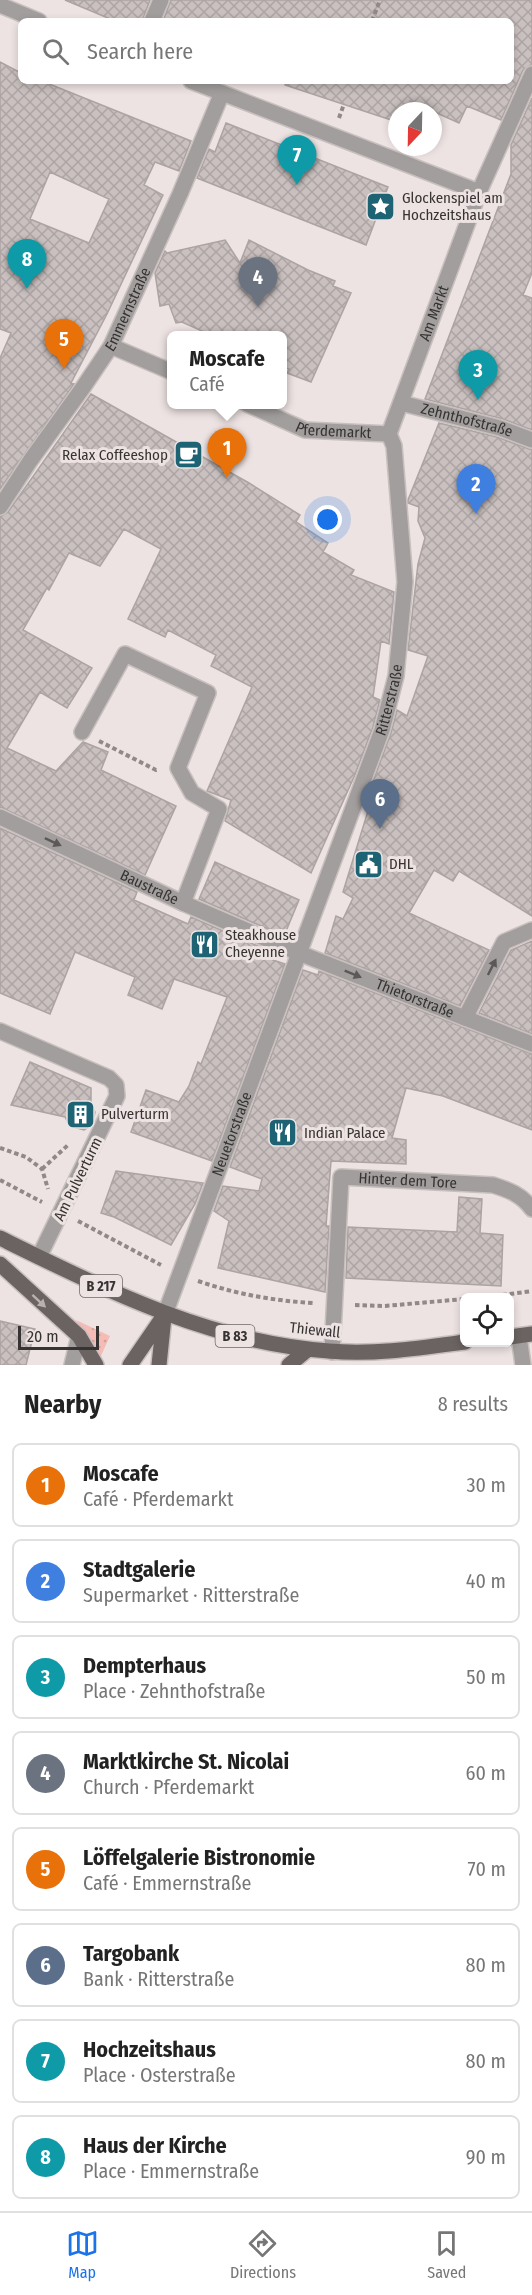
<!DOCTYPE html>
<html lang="en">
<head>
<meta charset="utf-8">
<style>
  :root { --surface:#fff; --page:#f2f2f2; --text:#222; --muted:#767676; --line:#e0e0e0; --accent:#1a73e8 }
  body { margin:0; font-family:"Fira Sans Condensed",sans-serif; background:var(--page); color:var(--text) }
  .controls { position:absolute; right:18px; bottom:18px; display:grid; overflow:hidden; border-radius:9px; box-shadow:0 3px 9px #0003 }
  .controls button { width:54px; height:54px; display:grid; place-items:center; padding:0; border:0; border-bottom:2px solid var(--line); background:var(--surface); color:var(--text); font:30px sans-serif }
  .compass { position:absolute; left:388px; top:102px; width:54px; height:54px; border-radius:50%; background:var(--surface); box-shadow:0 3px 9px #0003; rotate:202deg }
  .scale { position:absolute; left:18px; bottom:15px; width:81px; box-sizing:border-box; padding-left:6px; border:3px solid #363332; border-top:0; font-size:16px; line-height:21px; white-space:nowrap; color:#363332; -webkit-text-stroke:4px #ede3e2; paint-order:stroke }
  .you { position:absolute; left:328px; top:520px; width:21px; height:21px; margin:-15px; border:4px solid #fff; border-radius:50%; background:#1a73e8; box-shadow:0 0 0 9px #1a73e833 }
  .badge { display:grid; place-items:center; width:39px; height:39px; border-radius:50%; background:var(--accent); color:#fff; font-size:20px; font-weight:700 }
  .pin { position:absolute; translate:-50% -50px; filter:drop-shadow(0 2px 3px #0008) }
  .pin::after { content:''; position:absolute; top:32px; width:21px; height:18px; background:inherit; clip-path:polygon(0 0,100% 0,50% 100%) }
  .popup { position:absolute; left:167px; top:331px; width:120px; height:78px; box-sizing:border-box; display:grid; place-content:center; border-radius:9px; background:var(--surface); filter:drop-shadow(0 2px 4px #0005); font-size:20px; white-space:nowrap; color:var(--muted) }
  .popup b { font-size:22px; color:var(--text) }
  .popup::after { content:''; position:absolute; left:50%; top:100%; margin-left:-12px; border:12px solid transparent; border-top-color:var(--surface) }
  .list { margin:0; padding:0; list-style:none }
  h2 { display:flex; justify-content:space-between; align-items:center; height:78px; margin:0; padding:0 24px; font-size:26px }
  h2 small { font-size:20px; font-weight:400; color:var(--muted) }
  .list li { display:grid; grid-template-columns:39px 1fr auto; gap:18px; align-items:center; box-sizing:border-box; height:84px; margin:0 12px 12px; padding:0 12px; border:2px solid var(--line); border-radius:9px }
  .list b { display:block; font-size:22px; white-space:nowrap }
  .list p { margin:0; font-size:20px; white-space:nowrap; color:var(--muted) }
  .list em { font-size:20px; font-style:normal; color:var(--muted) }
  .icon { flex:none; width:33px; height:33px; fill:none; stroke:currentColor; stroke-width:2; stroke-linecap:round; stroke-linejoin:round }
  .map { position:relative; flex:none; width:532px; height:1365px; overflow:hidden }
  .search { position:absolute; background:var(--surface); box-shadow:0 3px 9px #0003; left:18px; right:18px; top:18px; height:66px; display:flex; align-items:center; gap:15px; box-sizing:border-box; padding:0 21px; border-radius:9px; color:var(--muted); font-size:22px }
  .sheet { height:846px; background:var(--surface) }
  nav { display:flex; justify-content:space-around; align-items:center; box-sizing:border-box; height:84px; border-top:2px solid var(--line); background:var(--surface); font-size:16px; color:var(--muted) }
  nav a { display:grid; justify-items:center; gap:3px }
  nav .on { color:var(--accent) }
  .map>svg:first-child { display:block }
</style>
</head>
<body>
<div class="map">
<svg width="532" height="1365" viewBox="0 0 532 1365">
  <defs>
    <pattern id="grass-dots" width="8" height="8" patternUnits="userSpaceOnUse" patternTransform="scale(1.5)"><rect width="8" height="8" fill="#f5bbb5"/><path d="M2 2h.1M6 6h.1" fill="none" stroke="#d3a19c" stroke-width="1.8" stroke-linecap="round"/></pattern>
    <pattern id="building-cross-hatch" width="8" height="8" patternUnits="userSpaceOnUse" patternTransform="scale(1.5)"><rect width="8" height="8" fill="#c9c0bf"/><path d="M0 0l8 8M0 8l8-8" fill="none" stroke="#ada5a5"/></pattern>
  </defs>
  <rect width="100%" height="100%" fill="#ede3e2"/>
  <path fill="url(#grass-dots)" d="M76,1320L110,1336L100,1358L88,1336Z"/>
  <path fill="url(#building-cross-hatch)" stroke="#aca3a2" stroke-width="1.5" fill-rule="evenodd" d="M65,0H150L142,21H115Z
    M171,0H532V64L523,70L501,120L467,106L459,123L410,101L407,111H397V122L285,85L286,81H511V21H163Z
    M0,62L21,73V81H42L191,141L179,171L155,162L144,185L163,195L107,314L71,383L74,384L0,489V358L11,333L0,329ZM50,172L109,199L89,243L30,219Z
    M532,98V273L523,295L532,298V430L503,419L425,399L511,174V145Z
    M226,123L388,187L366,245L197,178L209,149L215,152Z
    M225,240L240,263L249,240L308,270L335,281L333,286L351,293L311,382L287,373L289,369L282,367V336H213L182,322L176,323L169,304L160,306L155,273L165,251L167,253Z
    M91,394L249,483L300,515L296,522L328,543L323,552L354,570L351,575L394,592L389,644L381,641L373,697L380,700L373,727L354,777L311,873L225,821L231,800L207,791L252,687L211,666L216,655L168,630L165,637L128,619L161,549L124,529L100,566L69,553L49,590L47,588L23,630L92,668L67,708L40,692L7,748L56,771L83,742L108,752L101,770L176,806L145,875L0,807V517L8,512Z
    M439,423L497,437L532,450V916L459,871L453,881L434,870L409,913L489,950L460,1006L325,953L336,916L343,919L353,898L343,892L376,785L372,784L391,733L397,710L407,716L428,656L408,650L418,564L425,538L418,521L419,507L408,503V500Z
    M0,828L137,892L134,900L188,924L191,917L276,954L273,960L285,964L212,1161L131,1132L146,1090L179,1102L189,1086L198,1062L201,1064L227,997L174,979L162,1009L128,995L135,977L75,952L50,1014L0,993Z
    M215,862L299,900L284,936L199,899Z
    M532,941V1034L479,1013L511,950Z
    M303,970L318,975L319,971L532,1054V1130L443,1096L406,1088L392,1138L406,1140V1164L331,1161L326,1226H329L325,1292L218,1268L229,1221L214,1211L223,1186L259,1191L262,1179L230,1167Z
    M30,1062L91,1088V1104L95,1112L92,1125L84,1130L70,1126L65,1117L11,1105Z
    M116,1171L203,1183L195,1204L171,1245L114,1217L101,1213Z
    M459,1197L482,1199L480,1233L503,1235L501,1286L346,1278L348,1227L457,1232Z
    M0,1321L35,1329L26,1365H0Z"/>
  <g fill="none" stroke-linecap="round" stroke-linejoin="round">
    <defs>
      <g id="service">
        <path d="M0,1031L109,1078L116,1085L117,1096L39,1257"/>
        <path d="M519,1336L523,1365"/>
        <path id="s1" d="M332,1352L341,1177L493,1185C509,1190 522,1195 532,1209"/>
        <path d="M72,1365L79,1336"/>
      </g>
      <g id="pedestrian">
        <path d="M0,5L39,21"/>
        <path d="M152,21L161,0"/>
        <path d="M191,81L479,192"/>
        <path d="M111,346L172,372"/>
        <path id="s2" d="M401,403L500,428L532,440"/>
        <path id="s3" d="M247,404L305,430L389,434"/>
        <path id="s4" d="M389,434L479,192L532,74"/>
        <path id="s5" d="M0,507L30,461L82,389L111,346L180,194L222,93"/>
        <path d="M465,1018L532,1044"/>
        <path id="s6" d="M165,1314L382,730L396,676L405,582L394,446L389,434"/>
      </g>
      <g id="minor">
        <path d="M82,732L125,654L208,693L178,768L192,793L219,809L183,903"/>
        <path id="s7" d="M0,817L183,903L299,953L465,1018L504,942L532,930"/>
      </g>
      <path id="primary" d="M0,1238C104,1289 211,1343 329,1351C374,1355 420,1348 465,1342
        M0,1264L79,1336L96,1365
        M510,1337L532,1334
        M130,1365L165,1314
        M159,1365L164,1317
        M289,1365L307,1350"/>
    </defs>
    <use href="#service" stroke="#c8c0bf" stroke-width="18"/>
    <use href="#pedestrian" stroke="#c8c0bf" stroke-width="18"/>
    <use href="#minor" stroke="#c8c0bf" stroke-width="18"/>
    <use href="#primary" stroke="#c8c0bf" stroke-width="18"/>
    <path stroke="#908988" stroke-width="4" stroke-dasharray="4.5 3" stroke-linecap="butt" d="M372,21L380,0
      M351,82L352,81
      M339,118L344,104
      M99,741L156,770L159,769
      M0,1148L26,1157L42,1169L48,1189
      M42,1169L68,1145H70
      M0,1180L42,1202
      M78,1221L161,1265
      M198,1281C236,1294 274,1301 314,1303
      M480,1298L532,1291
      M355,1305L385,1306L464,1299"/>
    <use href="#service" stroke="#a29e9e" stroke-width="15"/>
    <use href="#pedestrian" stroke="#a29e9e" stroke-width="15"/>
    <use href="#minor" stroke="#a29e9e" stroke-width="15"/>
    <use href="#primary" stroke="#6a6362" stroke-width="15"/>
  </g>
  <defs><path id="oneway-solid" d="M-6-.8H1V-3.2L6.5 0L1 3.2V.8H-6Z" transform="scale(1.5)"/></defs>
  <g fill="#5c5858">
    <use href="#oneway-solid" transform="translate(53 842) rotate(25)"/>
    <use href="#oneway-solid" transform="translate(492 967) rotate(-63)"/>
    <use href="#oneway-solid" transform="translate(353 974) rotate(22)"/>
  </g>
  <use fill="#b9b0af" href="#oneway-solid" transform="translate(39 1301) rotate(43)"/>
  <defs>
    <symbol id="sight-square" viewBox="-11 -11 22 22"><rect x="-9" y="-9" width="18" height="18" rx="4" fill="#1e6374" stroke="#ede3e2"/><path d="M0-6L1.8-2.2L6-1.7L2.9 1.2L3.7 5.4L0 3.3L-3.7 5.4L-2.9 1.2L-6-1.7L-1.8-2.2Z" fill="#fff"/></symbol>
    <symbol id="cafe-square" viewBox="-11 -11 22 22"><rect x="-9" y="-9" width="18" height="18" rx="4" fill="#1e6374" stroke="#ede3e2"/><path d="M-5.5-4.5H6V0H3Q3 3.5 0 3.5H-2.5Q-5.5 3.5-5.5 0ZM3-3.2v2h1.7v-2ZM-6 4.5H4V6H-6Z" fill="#fff"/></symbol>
    <symbol id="civic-square" viewBox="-11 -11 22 22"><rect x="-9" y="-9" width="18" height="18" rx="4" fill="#1e6374" stroke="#ede3e2"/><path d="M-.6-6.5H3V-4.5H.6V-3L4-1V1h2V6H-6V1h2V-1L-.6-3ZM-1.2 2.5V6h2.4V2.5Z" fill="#fff"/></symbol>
    <symbol id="restaurant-square" viewBox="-11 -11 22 22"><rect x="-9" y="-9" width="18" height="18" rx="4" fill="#1e6374" stroke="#ede3e2"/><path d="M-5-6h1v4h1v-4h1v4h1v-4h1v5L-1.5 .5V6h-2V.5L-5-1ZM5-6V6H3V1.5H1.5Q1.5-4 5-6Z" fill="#fff"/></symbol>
    <symbol id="building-square" viewBox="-11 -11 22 22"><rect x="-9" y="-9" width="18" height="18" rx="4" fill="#1e6374" stroke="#ede3e2"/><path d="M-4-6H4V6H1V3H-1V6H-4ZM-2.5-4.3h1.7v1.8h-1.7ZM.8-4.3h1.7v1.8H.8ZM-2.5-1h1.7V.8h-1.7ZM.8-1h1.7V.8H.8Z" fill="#fff"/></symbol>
  </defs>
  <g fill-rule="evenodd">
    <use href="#sight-square" x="364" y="190" width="33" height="33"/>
    <use href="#cafe-square" x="172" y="438" width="33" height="33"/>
    <use href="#civic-square" x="352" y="848" width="33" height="33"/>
    <use href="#restaurant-square" x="188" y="928" width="33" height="33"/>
    <use href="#building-square" x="64" y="1098" width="33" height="33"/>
    <use href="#restaurant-square" x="266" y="1116" width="33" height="33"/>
  </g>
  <g text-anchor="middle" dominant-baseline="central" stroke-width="6" stroke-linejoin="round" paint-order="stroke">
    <g fill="#ede3e2" stroke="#6d6867" stroke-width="1.5">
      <rect x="80" y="1275" width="42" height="22" rx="4.5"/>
      <rect x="215.5" y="1325" width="39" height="22" rx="4.5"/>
    </g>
    <g font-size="14" font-weight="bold" fill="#363332">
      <text x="101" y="1286">B 217</text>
      <text x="235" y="1336">B 83</text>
    </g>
    <g font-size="15" fill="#363332" stroke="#ede3e2" text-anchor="start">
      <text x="402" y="198">Glockenspiel am<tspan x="402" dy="17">Hochzeitshaus</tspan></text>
      <text x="168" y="455" text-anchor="end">Relax Coffeeshop</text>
      <text x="389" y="864">DHL</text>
      <text x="225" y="935">Steakhouse<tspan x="225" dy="17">Cheyenne</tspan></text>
      <text x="101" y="1114">Pulverturm</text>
      <text x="304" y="1133">Indian Palace</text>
    </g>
    <g font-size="15" fill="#363332" stroke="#ede3e2">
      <text stroke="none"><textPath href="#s5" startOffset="236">Emmernstraße</textPath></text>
      <text stroke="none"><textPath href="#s4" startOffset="129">Am Markt</textPath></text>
      <text stroke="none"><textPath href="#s2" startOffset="68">Zehnthofstraße</textPath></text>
      <text stroke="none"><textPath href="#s3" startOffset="92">Pferdemarkt</textPath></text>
      <text stroke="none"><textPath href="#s6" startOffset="654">Ritterstraße</textPath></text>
      <text stroke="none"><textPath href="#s7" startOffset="165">Baustraße</textPath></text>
      <text stroke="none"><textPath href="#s7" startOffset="453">Thietorstraße</textPath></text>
      <text stroke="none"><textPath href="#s6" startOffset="192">Neuetorstraße</textPath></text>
      <text transform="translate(78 1179) rotate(-64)">Am Pulverturm</text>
      <text stroke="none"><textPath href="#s1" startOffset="242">Hinter dem Tore</textPath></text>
      <text transform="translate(315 1330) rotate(6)">Thiewall</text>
    </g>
  </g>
</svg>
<div class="controls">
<button><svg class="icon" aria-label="locate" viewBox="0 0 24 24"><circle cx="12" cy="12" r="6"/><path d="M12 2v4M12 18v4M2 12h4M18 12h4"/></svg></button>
</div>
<svg class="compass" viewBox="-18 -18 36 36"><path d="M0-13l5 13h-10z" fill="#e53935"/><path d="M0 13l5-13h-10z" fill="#767676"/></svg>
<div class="scale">20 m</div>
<div class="you"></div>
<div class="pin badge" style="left:227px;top:478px;background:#e8710a">1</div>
<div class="popup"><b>Moscafe</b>Café</div>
<div class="pin badge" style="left:476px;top:514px;background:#3f7fe0">2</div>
<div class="pin badge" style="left:478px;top:400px;background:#0f9aa8">3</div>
<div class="pin badge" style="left:258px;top:307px;background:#6b7280">4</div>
<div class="pin badge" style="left:64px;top:369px;background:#e8710a">5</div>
<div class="pin badge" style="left:380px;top:829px;background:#5c6f8a">6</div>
<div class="pin badge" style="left:297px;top:185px;background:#0f9aa8">7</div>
<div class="pin badge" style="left:27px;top:289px;background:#0f9aa8">8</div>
<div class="search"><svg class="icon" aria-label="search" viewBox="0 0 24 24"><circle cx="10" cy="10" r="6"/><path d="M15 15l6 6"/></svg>Search here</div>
</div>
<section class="sheet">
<h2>Nearby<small>8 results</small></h2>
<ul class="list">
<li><span class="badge" style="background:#e8710a">1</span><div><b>Moscafe</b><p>Café · Pferdemarkt</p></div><em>30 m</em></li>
<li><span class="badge" style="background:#3f7fe0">2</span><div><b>Stadtgalerie</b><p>Supermarket · Ritterstraße</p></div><em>40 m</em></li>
<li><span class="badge" style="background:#0f9aa8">3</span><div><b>Dempterhaus</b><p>Place · Zehnthofstraße</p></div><em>50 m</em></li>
<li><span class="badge" style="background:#6b7280">4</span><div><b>Marktkirche St. Nicolai</b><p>Church · Pferdemarkt</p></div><em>60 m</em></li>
<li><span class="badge" style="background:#e8710a">5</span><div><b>Löffelgalerie Bistronomie</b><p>Café · Emmernstraße</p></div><em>70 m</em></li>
<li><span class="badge" style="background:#5c6f8a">6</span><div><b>Targobank</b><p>Bank · Ritterstraße</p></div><em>80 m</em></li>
<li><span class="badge" style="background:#0f9aa8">7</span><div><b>Hochzeitshaus</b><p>Place · Osterstraße</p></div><em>80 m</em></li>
<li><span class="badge" style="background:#0f9aa8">8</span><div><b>Haus der Kirche</b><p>Place · Emmernstraße</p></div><em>90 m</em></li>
</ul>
</section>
<nav>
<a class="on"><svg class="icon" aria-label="map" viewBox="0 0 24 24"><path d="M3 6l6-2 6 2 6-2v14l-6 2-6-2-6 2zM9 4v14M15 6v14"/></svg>Map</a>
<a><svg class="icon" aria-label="directions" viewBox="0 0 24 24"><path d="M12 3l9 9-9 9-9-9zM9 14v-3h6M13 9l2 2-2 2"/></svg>Directions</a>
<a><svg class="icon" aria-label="saved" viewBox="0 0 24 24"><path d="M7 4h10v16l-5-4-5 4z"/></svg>Saved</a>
</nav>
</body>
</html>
